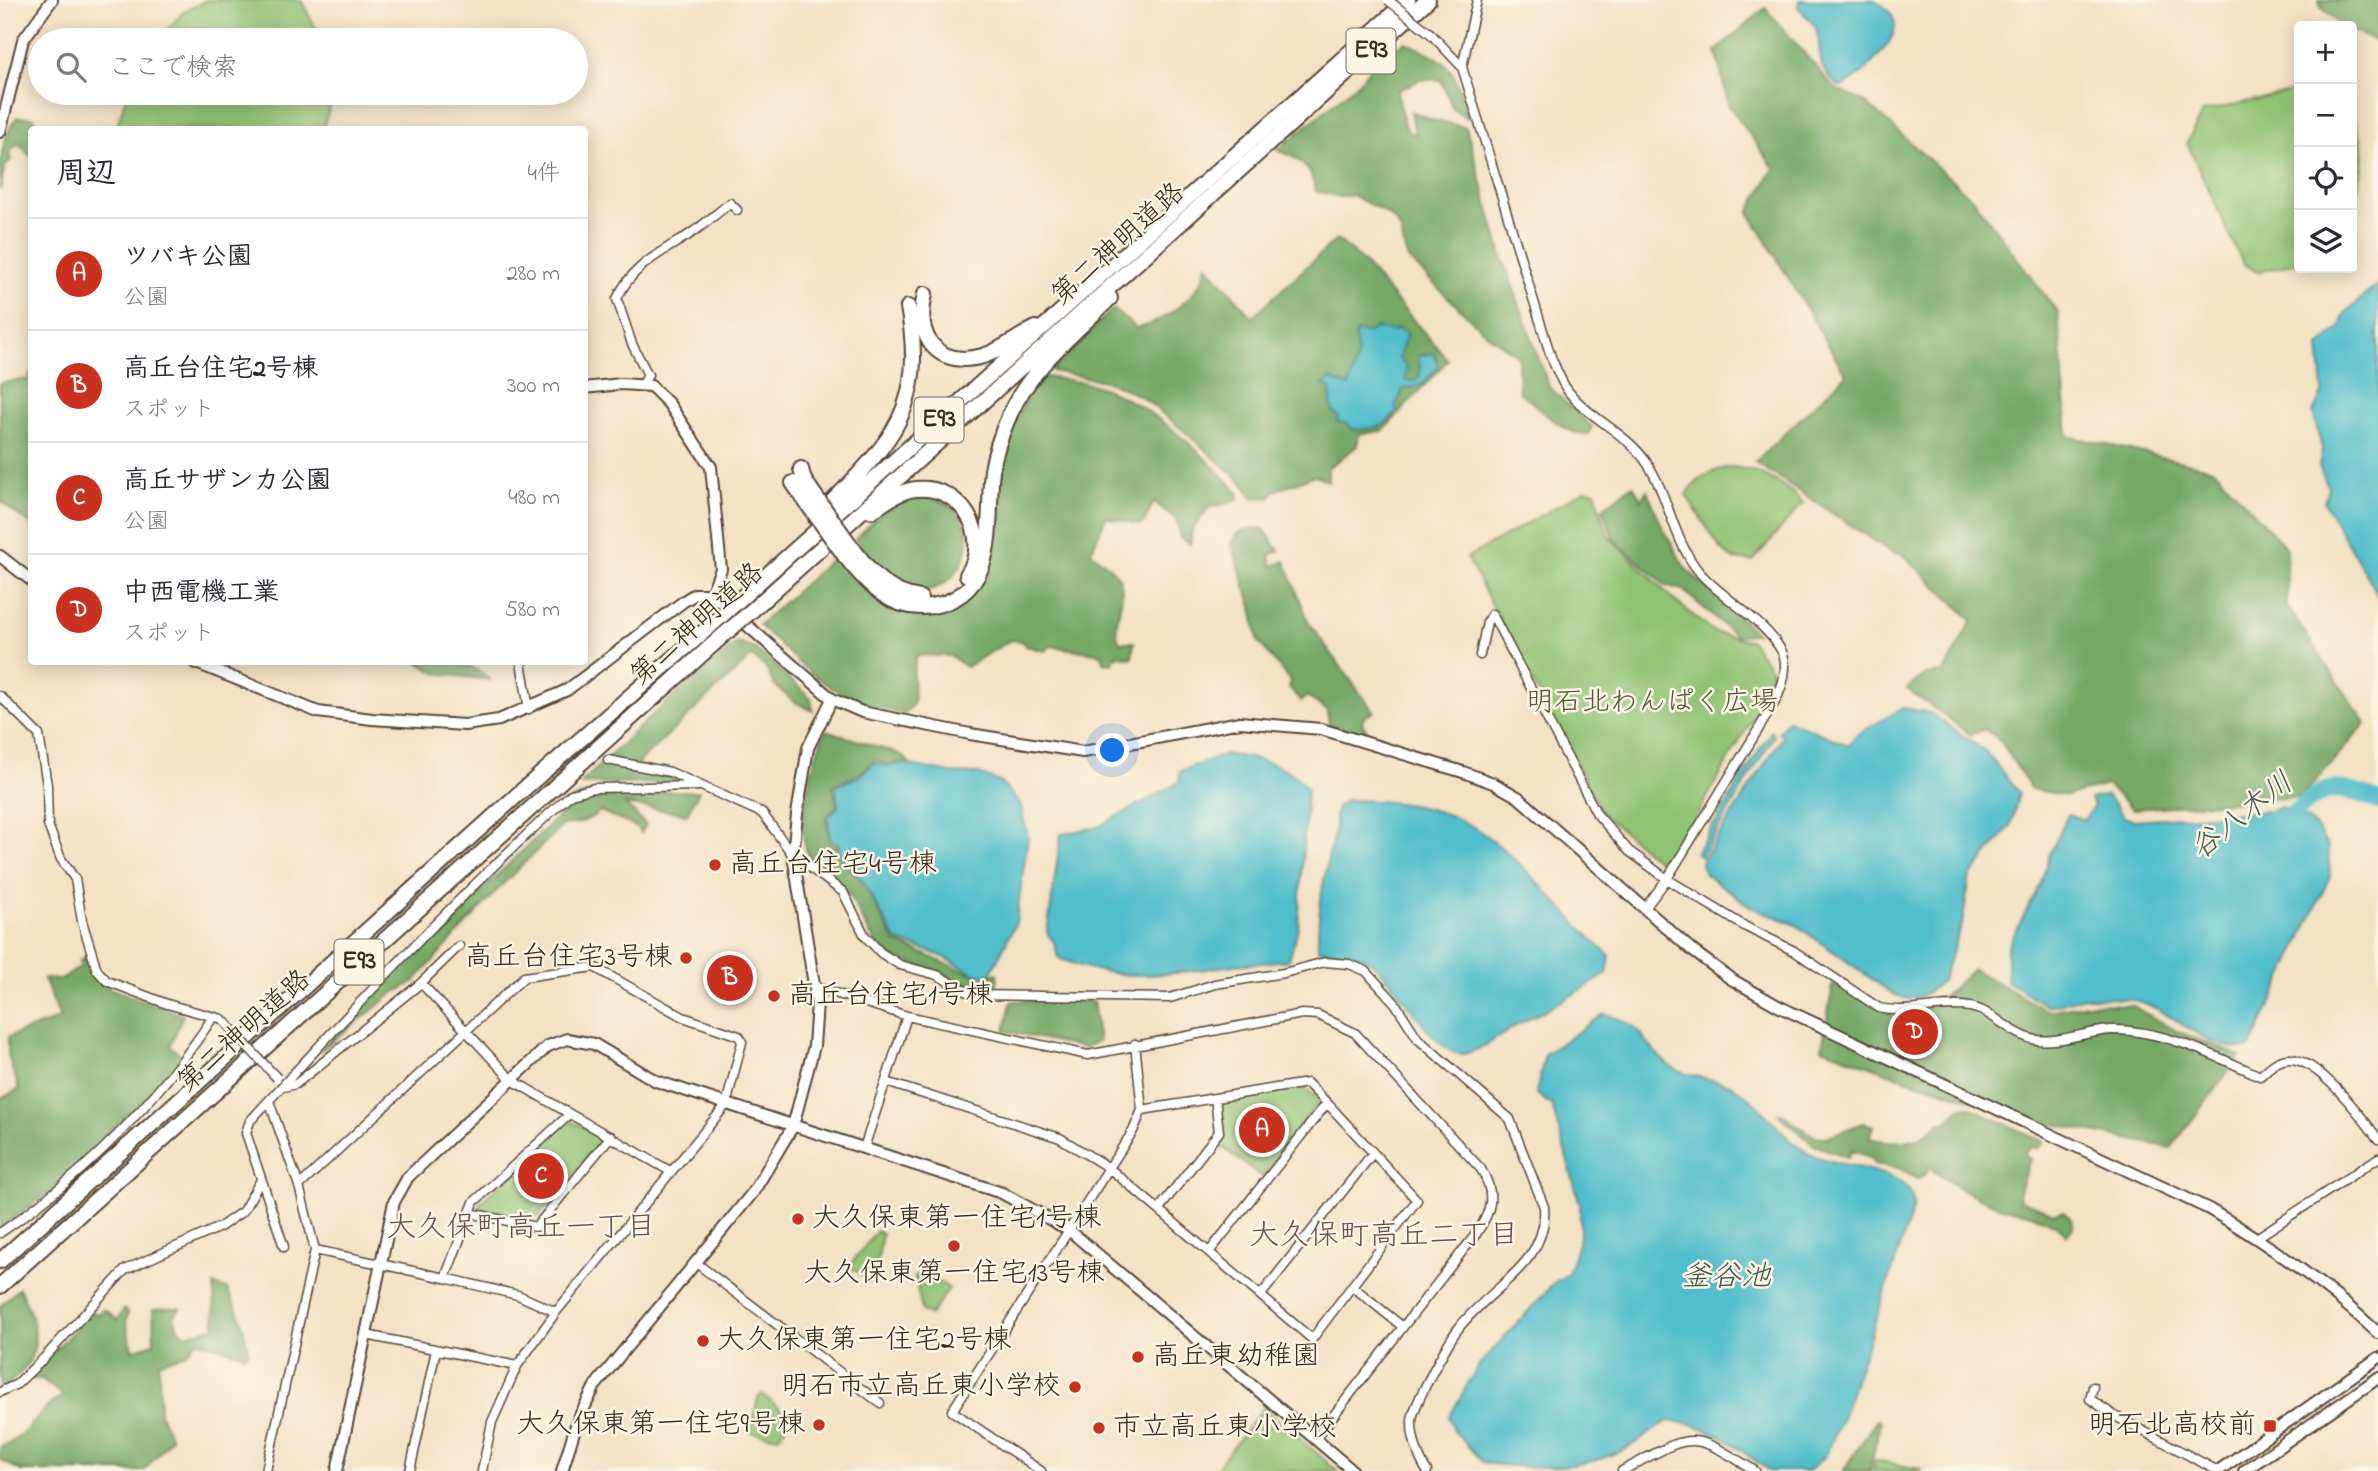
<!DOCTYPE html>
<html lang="ja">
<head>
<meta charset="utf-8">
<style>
  :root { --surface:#fff; --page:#f2f2f3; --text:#2b2b33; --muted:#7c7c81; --line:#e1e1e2; --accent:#c8321e }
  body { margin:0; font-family:"Indie Flower","Klee One",sans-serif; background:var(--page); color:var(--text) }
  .controls { position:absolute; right:21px; top:21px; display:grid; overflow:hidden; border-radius:7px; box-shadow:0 4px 18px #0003 }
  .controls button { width:63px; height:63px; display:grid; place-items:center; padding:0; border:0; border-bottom:2px solid var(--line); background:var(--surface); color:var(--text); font:35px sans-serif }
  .you { position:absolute; left:1113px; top:751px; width:24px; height:24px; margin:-18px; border:5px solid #fff; border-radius:50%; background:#1a73e8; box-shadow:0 0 0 10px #1a73e833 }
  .badge { display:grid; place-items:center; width:46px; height:46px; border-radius:50%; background:var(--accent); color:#fff; font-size:23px; font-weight:700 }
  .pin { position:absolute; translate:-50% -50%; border:4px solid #fff; box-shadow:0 2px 7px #0006 }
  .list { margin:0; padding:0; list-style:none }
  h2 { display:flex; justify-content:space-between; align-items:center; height:91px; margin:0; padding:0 28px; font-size:30px }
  h2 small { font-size:23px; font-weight:400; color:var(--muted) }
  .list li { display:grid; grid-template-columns:46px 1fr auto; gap:21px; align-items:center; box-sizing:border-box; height:112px; padding:0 28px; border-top:2px solid var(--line) }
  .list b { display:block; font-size:26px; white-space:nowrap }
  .list p { margin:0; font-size:23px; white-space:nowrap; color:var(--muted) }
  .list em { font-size:23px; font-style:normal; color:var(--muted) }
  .icon { flex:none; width:38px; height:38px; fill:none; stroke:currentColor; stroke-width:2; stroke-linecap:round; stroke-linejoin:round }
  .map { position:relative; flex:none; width:2378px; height:1471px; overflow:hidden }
  .search { position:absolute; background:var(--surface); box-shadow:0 4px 18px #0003; left:28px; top:28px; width:560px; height:77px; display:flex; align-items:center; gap:18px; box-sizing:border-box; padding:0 24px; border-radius:38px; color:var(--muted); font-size:26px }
  .panel { position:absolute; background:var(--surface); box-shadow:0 4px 18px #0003; left:28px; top:126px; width:560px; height:539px; border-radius:7px }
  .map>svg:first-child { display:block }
</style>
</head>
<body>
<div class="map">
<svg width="2378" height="1471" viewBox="0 0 2378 1471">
  <rect width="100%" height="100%" fill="#fcf5e5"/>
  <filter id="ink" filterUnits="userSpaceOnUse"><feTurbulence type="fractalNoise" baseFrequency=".0143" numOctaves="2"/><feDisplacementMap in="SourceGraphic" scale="14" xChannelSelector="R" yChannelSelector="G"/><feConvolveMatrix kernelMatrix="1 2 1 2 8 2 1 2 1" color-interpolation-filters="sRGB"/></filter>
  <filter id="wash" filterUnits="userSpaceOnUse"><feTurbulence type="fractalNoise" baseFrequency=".00686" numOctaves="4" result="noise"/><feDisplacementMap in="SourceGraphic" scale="28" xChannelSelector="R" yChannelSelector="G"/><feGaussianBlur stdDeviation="1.57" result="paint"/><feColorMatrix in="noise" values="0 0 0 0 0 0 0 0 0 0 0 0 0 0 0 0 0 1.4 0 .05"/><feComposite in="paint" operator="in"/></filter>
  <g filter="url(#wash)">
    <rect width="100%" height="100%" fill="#f3e1c3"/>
    <path fill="#90c273" stroke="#667648" stroke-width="2" d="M206,0H301L315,27L335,40H158L183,12Z
      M2299,90V262L2259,272L2243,264L2187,143L2202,112Z
      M127,93H334L323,129H116Z
      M2352,117C2369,148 2366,171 2352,204Z
      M1730,467C1760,469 1783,482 1803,503L1753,561L1733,559L1721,549L1686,495C1698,478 1709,471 1730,467Z
      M1585,490L1595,491L1608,536L1674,600L1714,632L1751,641L1772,670L1755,714L1675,853L1663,865L1603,814L1467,558Z
      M1304,1087L1318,1099L1317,1106L1262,1177L1217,1143L1226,1128L1220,1107L1223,1101Z
      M571,1121L598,1135L599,1142L539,1216L522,1220L479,1208L480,1203L566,1122Z
      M877,1231L882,1234L874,1284L849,1266Z
      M923,1273L949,1288L930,1316L922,1311L915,1277Z
      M762,1394L789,1416V1423L778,1437L750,1432L758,1398Z
      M1263,1408L1338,1471H1214Z
      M1875,1460L1921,1469V1471H1873Z"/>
    <path fill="#74a865" stroke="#586942" stroke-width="2" d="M2319,0H2378V42L2352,31V26H2341L2320,6Z
      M1765,8L1834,88L1865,102L1973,199L2058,313L2068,436L2214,469L2287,549V606L2366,724L2301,797L2133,809L2106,785L2067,796L2031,789L2000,740L1984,729L1971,735L1907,689L1924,675L1943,673L1972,620L1902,554L1891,552L1755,462L1846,375L1749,212L1774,168L1729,106L1716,51Z
      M1405,42C1457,65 1452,67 1469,119L1453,109L1441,80H1419L1397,91L1404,123L1409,133L1415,134L1411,111L1429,119L1466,127L1502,256L1549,387L1592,427L1588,434C1561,435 1541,407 1519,392L1518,356L1484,332L1408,259C1403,250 1404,242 1401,232C1394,210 1369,207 1353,195L1341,197L1315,191C1313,168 1298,157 1277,150L1356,85L1375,63Z
      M17,117H33L40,129L32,130L31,157L19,143L9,152L11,160L5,166L0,190C0,163 0,139 17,117Z
      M1337,239L1362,261L1448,360L1383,431L1359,434L1357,446L1328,468V481L1315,475L1274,491L1270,498H1253L1242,482L1184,431L1142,397L1110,382L1052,371L1062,356L1113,309L1136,328C1164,324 1205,292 1206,264L1252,317Z
      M31,372V525L0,501V383L28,379Z
      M1040,376C1062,380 1088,381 1108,390C1160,412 1202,453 1239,493L1237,501L1208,508L1192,531L1190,544L1180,538L1177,520L1154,502L1142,525L1106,517L1091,552C1100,560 1116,570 1120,580C1128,600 1109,624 1120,642H1134L1132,658L1116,655L1112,664L1104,662L1102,654L1050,646L1046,651L1026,646L1022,641L1011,640L966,667L951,656L917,655L913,673L914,703L905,714C835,702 808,672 759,625L835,556C852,571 864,592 885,604C927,629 978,606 992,560C1000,534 995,502 998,475C1002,440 1023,406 1040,376Z
      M1633,485L1641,499L1647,490L1661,524L1685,568L1757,633L1736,636L1683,590L1665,585L1613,539L1603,508Z
      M920,496C1014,509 952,629 886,579C874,569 864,552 855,540C872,521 893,498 920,496Z
      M1255,528L1264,529L1279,551L1270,555L1272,566L1285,561L1309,623L1374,712L1364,717L1362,724L1372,736L1329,725L1327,711L1307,696L1301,701L1289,688L1290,681L1258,641L1252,607L1231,542L1241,531Z
      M737,643L754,648L811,698L813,711L793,701L774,685L766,668L752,656L637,764L685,783L580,784L649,718Z
      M417,662C440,661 474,661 490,680L436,673Z
      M826,730L901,755L909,762L885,764L875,760L860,774L833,785L837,806L826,818L830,843L837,846L845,864L864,883L895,942C926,954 954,969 985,978L997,973L998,980L995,988L977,990L953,981L944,973L896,959L876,945L849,894L810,860C793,832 812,758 826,730Z
      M699,791L687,814L625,804L646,825L641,833L636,827L600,811C592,819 576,826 564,824L501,886L414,982L394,993L320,1051L361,1006L567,808L571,799L591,792Z
      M86,957L94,975L107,987L183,1015L170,1046L183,1056L164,1081L109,1132L100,1148L58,1186L0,1228V1099L19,1089L8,1055V1037L60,1018L44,979H63L81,966L80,960Z
      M1973,969L2048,1011L2092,1003L2133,1006L2177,1031L2240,1056L2171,1148L2044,1122L1908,1080L1822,1048L1833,984L1893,1012L1936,1004Z
      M1038,999L1093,1002L1099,1041L1084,1048L1005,1031L1011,1002Z
      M1967,1106L2044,1142L2037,1149L2032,1146L2024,1154L2030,1159L2019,1191L2020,1200L2054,1213L2063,1211L2071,1219L2073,1227L2067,1235C2052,1216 2017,1213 1996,1205C1971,1196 1949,1183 1928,1167L1927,1173L1918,1178L1899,1168L1875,1164L1871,1157L1852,1151L1848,1157L1814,1145L1778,1114L1782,1113C1826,1149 1817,1138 1864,1123L1873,1126L1869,1138C1893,1144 1923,1144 1939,1122H1948L1959,1108Z
      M214,1285L227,1289L241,1318L249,1352L244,1355L197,1340L187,1353L159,1363L160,1414L171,1438L144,1471H21L0,1460V1447C29,1438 37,1408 63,1396L42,1379H31L32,1373L93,1311L98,1315L104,1309L117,1320L124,1309L128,1313L126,1321L132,1350L154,1343L153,1309L180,1308L174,1317L178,1328L186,1335L215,1327Z
      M19,1288C42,1331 44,1362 0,1389V1306Z
      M1877,1419L1880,1422L1870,1471H1843Z"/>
    <path fill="#51becb" stroke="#467474" stroke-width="2" d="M1800,0H1875C1884,5 1895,16 1895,26C1895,43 1855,84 1840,87C1812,66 1824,53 1816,28C1813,21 1803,14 1798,7Z
      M2378,284V596L2324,502L2328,487L2319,466L2322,450L2313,412L2323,392L2319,346L2339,329L2345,313Z
      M1375,328L1394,331L1396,328L1407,333L1399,358L1406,367V381L1416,380L1420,374L1419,355L1434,353L1438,366L1422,385L1403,389L1395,407L1398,410C1383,430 1377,428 1354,430L1348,424L1337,422L1339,417L1332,411L1330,388L1323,385L1331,379L1349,387L1358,354L1355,336L1357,332L1367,333Z
      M1903,708L1930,713L1985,751L2019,793L2011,825L1970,876L1962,924L1942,981L1925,994L1908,999L1893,994L1796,925L1750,906L1705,874L1701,863L1783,736L1778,733L1788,720L1848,745L1856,735Z
      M1771,731L1774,736L1701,857L1696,853Z
      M1226,754C1254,759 1290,762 1307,789L1298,928L1289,960C1264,963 1238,964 1213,968C1155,977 1115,981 1058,958L1054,942L1047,933L1061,834L1098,827L1179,782L1180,771Z
      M873,763L886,766L906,764L950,773L979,774L1000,782L1020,803L1028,836L1016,922L990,975L973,973L944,957L896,940L864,883L839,852V844L830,840L828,817L838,807L836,786L861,776Z
      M2107,795L2124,817L2133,820L2270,811L2282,807L2308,819L2317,829L2328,846L2330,876L2251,1047C2213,1057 2172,1010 2138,1001C2135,1000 2094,997 2090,997C2077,997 2060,1004 2047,1006L2007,981V948L2041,883L2049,856L2068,815L2084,820L2094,806L2090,799Z
      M1347,800C1387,800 1433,804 1468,824C1520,853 1564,916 1610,956L1607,974C1578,993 1549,1008 1519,1024C1501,1034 1483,1051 1462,1054C1436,1057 1396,979 1370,961C1355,952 1335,951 1318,950C1317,910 1324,873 1334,834C1336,825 1334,816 1337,807Z
      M1604,1014C1647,1027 1637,1036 1665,1062C1686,1081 1717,1075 1739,1090C1766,1108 1780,1138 1810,1154C1841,1170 1918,1166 1913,1209L1843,1416L1825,1456L1809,1471H1769L1723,1437L1692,1424L1667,1421C1652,1431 1637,1444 1621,1451C1577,1471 1530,1469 1483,1463L1455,1432L1449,1417L1478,1366L1555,1282L1568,1274L1580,1237V1204L1552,1106L1536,1093L1545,1054Z"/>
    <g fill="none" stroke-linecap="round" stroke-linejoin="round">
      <path stroke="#51becb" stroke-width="18" d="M2278,826C2322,792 2322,777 2378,801"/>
    </g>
  </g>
  <g filter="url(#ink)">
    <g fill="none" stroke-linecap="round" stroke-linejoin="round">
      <defs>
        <path id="street" d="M1431,34L1462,67L1551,357C1556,368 1561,382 1568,391C1590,419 1627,433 1647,463C1669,496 1673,541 1700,573C1724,600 1763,619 1781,650C1790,665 1782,688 1775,702L1667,879L1645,908
          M1462,67L1477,0
          M643,384L648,375L632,344L617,299C631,266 662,252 690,234C704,225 717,213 730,203L737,210
          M1480,655L1487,622L1492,614L1597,814L1629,851L1667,879L1746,927L1794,951L1879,1008C1909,1015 1940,1002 1970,1007C1993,1011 2009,1033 2032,1039C2056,1045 2087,1031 2111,1030C2161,1029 2216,1056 2260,1076C2268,1069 2276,1060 2288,1059C2317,1057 2362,1117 2378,1139
          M521,662L529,709
          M0,696L39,735L47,785L48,825L61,859L75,879L82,921L97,970L107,981L167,1004L222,1019
          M608,760L670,772L762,813L793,855L843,892L865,936L881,953L900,965L937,975L973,995L1170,998L1215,984L1284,973L1325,962L1349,964L1366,971L1395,1003L1418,1039L1510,1119L1544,1207C1549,1264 1487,1289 1458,1329C1447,1343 1418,1398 1413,1415C1409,1430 1418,1458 1427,1471
          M421,983L512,1080L570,1114
          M816,987L907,1016L1088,1055L1302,1014L1318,1015L1355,1033L1481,1169C1496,1194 1492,1211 1476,1234L1315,1439
          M886,1082L1060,1138L1109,1168L1312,1339L1417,1200L1327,1103L1210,1251
          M283,1087L296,1084L421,983L459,946
          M1142,1110L1307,1083L1327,1103
          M864,1148L907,1016
          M299,1186L524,977L594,967L683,1017L739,1036L742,1042L726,1105L556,1312L517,1366L492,1422L482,1471
          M1159,1209L1219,1132L1215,1098
          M470,1213L536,1227L611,1136
          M0,1233C84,1175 157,1102 213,1017
          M2258,1237L2378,1158
          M284,1247L246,1133L250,1121C353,1009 457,896 571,794L594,788L700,786
          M315,1250L445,1278
          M695,1262L880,1403
          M1352,1286L1403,1327
          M1261,1295L1373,1153
          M556,1312L518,1295L445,1278L474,1202L570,1114L670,1171
          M366,1335L517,1366
          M2093,1387L2090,1399L2115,1416L2218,1471
          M0,1392L17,1384L44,1358L125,1270L220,1227L243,1211L261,1180
          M266,1471L315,1250L299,1186L269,1101
          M410,1471L436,1350
          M1041,1471L952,1411L1133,1131L1142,1110L1135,1044
          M1622,1471C1691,1435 1687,1427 1755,1471"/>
        <path id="secondary" d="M0,132L23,40L52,0
          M584,388L621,384L651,386L669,404L711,467L721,569L711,594
          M0,556L32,581
          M194,662L318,712L372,719L465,725L499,720L567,690L684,601L695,594H711L832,699L862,712L970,734L1083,752L1240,722L1321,729L1463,772L1493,783L1518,797L1693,951L1731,979L1778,1006L2209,1209C2270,1245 2326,1284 2378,1333
          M337,1471L394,1202L408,1177L548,1046L567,1039L594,1044L656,1081L1002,1193L1069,1230L1353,1471
          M562,1471L577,1422L595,1386L754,1191L793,1126L814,1046L817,1003L793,855L797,814L808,748L832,699
          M2218,1471L2378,1358
          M2244,1471L2378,1378"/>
        <path id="highway" d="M925,294C914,336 937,369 983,356C1002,350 1019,336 1036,328
          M801,469L804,480L818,500
          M793,483L809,506
          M872,511C884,503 896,493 910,490C959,480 994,535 967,575
          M816,518C886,446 928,415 908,307
          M853,549C871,573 888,594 920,598
          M845,556C867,584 893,613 932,606C1001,594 986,521 992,470C995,451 1002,432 1010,414C1031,367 1074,334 1110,298
          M738,601L1408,0
          M749,613L1428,0
          M0,1261L525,788L708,628
          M0,1286L719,639"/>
      </defs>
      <use href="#street" stroke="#574537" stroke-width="11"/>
      <use href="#secondary" stroke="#574537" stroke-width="14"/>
      <use href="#highway" stroke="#574537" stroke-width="18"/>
      <use href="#street" stroke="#fff" stroke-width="8"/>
      <use href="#secondary" stroke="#fff" stroke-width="10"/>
      <use href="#highway" stroke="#fff" stroke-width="14"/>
      <defs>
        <path id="street-bridge" d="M1388,0L1431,34
          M222,1019L277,1078"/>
        <path id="highway-bridge" d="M818,500L853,549
          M809,506L845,556
          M708,628L738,601
          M719,639L749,613"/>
      </defs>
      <use href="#street-bridge" stroke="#574537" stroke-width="11" stroke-linecap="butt"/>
      <use href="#highway-bridge" stroke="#574537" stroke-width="18" stroke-linecap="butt"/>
      <use href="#street-bridge" stroke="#fff" stroke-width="8"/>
      <use href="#highway-bridge" stroke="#fff" stroke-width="14"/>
    </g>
  </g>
  <g fill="#c8321e" stroke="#fcf5e5" stroke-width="2.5">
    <circle cx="715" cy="865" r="7"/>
    <circle cx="686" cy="958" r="7"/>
    <circle cx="774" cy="996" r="7"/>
    <circle cx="798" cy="1219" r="7"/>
    <circle cx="954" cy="1246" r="7"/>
    <circle cx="703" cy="1341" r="7"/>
    <circle cx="1138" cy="1357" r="7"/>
    <circle cx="1075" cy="1387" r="7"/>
    <circle cx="819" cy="1425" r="7"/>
    <rect x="2263" y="1419" width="14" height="14" rx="3.5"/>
    <circle cx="1099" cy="1428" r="7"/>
  </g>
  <g text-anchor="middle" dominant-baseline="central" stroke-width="5" stroke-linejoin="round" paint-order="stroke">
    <g fill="#fcf5e5" stroke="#75675a" stroke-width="2">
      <rect x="1346.5" y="28.5" width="49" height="45" rx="5"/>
      <rect x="914.5" y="397.5" width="49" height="45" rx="5"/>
      <rect x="334.5" y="939.5" width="49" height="45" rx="5"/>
    </g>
    <g font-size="26" font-weight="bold" fill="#3b2a1e">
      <text x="1371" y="51">E93</text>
      <text x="939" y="420">E93</text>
      <text x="359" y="962">E93</text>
    </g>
    <g font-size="28" fill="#3b2a1e" stroke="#fcf5e5">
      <text transform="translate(1119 245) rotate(-42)">第二神明道路</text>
      <text transform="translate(698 625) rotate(-42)">第二神明道路</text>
      <text transform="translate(245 1032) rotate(-42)">第二神明道路</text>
    </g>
    <g font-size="28" fill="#545838" stroke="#fcf5e5">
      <text x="1652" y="703">明石北わんぱく広場</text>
    </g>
    <g font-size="28" fill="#3b2a1e" stroke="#fcf5e5" text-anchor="start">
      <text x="729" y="865">高丘台住宅4号棟</text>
      <text x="672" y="958" text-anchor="end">高丘台住宅3号棟</text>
      <text x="788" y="996">高丘台住宅1号棟</text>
      <text x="812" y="1219">大久保東第一住宅1号棟</text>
      <text x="954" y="1274" text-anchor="middle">大久保東第一住宅13号棟</text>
      <text x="717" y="1341">大久保東第一住宅2号棟</text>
      <text x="1152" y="1357">高丘東幼稚園</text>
      <text x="1061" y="1387" text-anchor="end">明石市立高丘東小学校</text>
      <text x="805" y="1425" text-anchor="end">大久保東第一住宅9号棟</text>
      <text x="2256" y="1426" text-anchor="end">明石北高校前</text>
      <text x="1113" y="1428">市立高丘東小学校</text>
    </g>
    <g font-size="30" font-style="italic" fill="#425652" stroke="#fcf5e5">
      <text transform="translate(2243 817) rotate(-38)">谷八木川</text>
      <text x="1726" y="1278">釜谷池</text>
    </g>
    <g font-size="30" fill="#6d4f50" stroke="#fcf5e5">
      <text x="521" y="1229">大久保町高丘一丁目</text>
      <text x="1384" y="1237">大久保町高丘二丁目</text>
    </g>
  </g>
</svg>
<div class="controls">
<button>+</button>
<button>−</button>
<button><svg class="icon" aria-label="locate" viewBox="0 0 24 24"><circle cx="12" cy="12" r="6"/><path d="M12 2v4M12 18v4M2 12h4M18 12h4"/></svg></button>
<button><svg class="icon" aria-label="layers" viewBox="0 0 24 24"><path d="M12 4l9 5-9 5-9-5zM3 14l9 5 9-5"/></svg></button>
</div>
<div class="you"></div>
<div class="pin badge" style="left:1262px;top:1130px">A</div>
<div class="pin badge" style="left:730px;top:978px">B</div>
<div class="pin badge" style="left:541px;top:1176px">C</div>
<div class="pin badge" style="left:1915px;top:1032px">D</div>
<div class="search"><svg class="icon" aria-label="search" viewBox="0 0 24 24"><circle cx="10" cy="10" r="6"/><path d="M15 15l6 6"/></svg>ここで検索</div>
<section class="panel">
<h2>周辺<small>4件</small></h2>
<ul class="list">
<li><span class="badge">A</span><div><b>ツバキ公園</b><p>公園</p></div><em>280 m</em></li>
<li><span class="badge">B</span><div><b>高丘台住宅2号棟</b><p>スポット</p></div><em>300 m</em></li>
<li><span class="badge">C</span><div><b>高丘サザンカ公園</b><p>公園</p></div><em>480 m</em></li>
<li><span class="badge">D</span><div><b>中西電機工業</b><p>スポット</p></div><em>580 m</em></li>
</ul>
</section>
</div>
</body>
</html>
